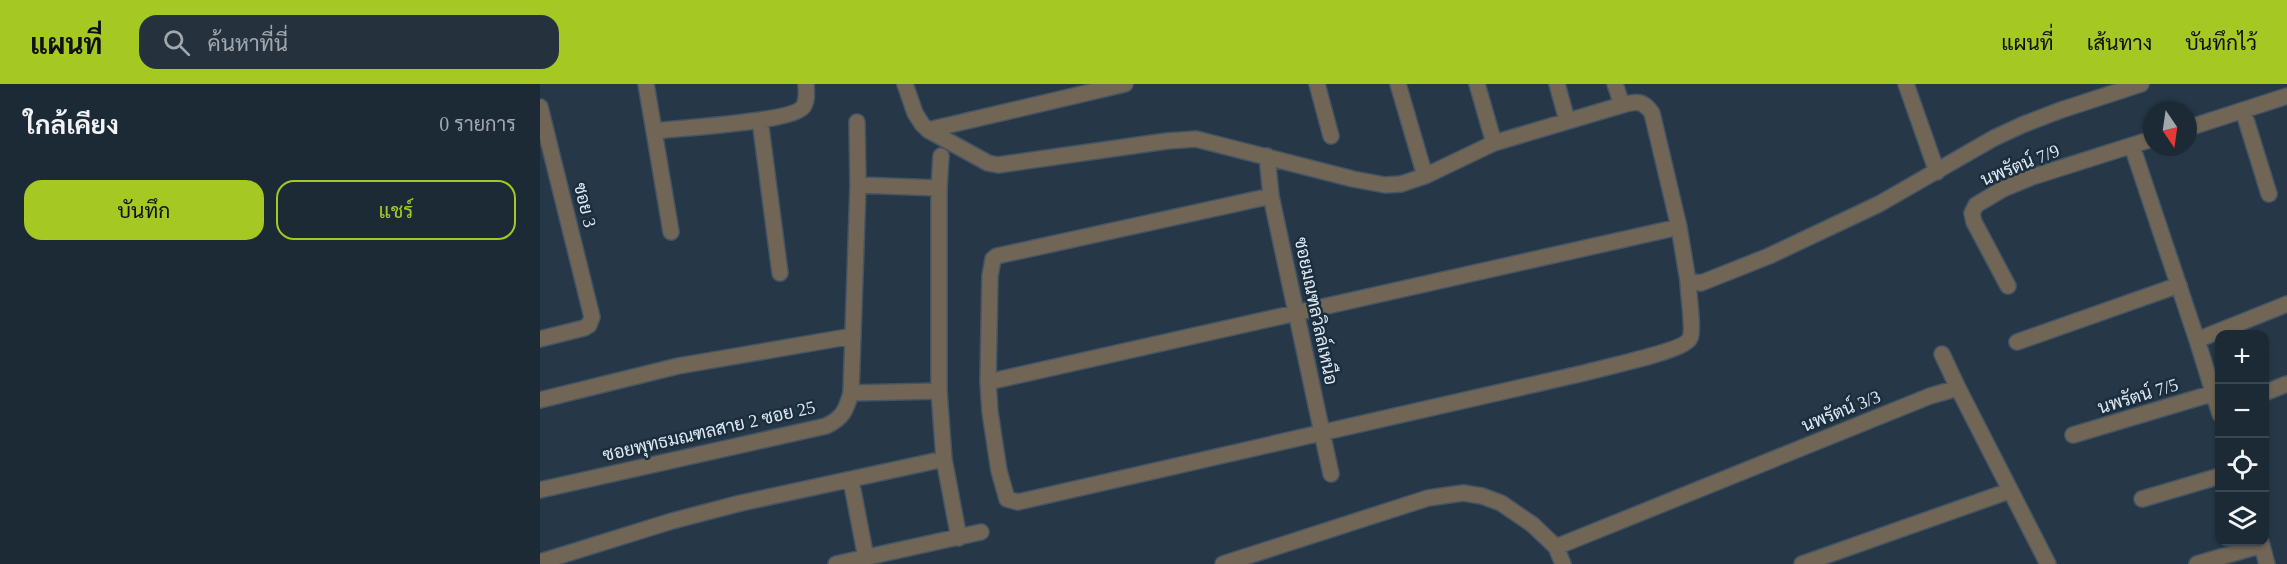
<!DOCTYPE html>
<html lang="th">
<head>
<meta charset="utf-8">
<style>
  :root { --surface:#1c2a36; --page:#25323e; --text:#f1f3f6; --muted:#a0a7ad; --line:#3a4651; --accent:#a5c822 }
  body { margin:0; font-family:"Times New Roman",Sarabun,serif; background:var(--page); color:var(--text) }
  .controls { position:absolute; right:18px; bottom:18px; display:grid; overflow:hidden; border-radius:12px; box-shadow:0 2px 4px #0004 }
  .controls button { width:54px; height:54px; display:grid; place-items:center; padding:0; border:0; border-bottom:2px solid var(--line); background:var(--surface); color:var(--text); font:30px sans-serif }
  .compass { position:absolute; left:1603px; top:18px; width:54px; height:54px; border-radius:50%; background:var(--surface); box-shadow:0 2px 4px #0004; rotate:167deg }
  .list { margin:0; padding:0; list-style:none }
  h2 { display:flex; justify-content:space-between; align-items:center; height:78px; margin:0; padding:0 24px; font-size:26px }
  h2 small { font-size:20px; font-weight:400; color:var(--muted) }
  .actions { display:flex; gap:12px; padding:18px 24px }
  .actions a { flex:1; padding:14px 0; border:2px solid var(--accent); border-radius:18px; text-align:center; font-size:21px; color:var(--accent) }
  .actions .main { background:var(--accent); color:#111 }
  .icon { flex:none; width:33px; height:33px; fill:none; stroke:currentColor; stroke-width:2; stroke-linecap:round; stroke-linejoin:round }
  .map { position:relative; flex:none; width:1747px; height:480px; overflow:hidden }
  header { display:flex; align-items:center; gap:36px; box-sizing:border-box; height:84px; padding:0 30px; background:var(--accent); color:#111 }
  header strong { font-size:28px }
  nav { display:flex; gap:33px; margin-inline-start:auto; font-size:21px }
  .search { width:420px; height:54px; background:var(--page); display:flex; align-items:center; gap:15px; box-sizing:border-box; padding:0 21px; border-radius:18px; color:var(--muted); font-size:22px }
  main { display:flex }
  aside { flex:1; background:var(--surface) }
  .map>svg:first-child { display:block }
</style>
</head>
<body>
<header>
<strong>แผนที่</strong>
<div class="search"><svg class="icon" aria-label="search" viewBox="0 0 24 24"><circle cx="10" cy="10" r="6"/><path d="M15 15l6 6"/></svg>ค้นหาที่นี่</div>
<nav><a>แผนที่</a><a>เส้นทาง</a><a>บันทึกไว้</a></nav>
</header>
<main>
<aside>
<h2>ใกล้เคียง<small>0 รายการ</small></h2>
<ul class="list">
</ul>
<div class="actions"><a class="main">บันทึก</a><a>แชร์</a></div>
</aside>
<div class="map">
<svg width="1747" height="480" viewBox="0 0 1747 480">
  <rect width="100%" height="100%" fill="#263848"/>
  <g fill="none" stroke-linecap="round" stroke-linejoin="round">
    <defs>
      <path id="minor" d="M106,0L114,47
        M365,0L375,29L382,40L388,46L448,79L458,81L627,57L656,55L813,95L845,101L861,100L885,92L954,59L1082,21C1096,17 1103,16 1112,29L1139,143L1148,197L1161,199L1229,172L1339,120L1454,54L1482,41L1521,26L1601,0
        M777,0L791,52
        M858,0L885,92
        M937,0L954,59
        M1017,0L1027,36
        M1075,0L1082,21
        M1366,0L1397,88
        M0,23L52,233L49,241L44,244L0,255
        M1703,26L1729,110
        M220,36L240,189
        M1648,44L1747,12
        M388,46L585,0
        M1592,62L1657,256L1680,330
        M727,72L731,112L791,390
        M318,101L399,104V307L404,375
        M399,104L401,72
        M731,112L457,172L453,175L450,192L448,298L450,328L459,387L467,415L478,418L1044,289C1061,284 1145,267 1150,254C1154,246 1148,208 1148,197
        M131,148L114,47C138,44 252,38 263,23C268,16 266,7 266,0
        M1468,202L1434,138L1432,129L1436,121L1463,105L1492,93L1612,55
        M1657,256L1747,220
        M1477,258L1639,201
        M1402,270L1418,304
        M448,298L1139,143
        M311,309L399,307
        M1724,309L1747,300
        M0,316L138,282L313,252
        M1533,351L1674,309
        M311,396L326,474
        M0,406L286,342C303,334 306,326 311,309L318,101L317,38
        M1602,415L1680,392
        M1721,458L1727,480
        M1016,463L1390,312L1418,304L1508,480
        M0,478L132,437L201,419L404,375L419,454
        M296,480L441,448
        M683,480L888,414L923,409L942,412L961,419L993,441L1016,463L1023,480
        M1262,480L1469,407
        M1657,480L1722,461"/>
    </defs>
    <use href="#minor" stroke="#445464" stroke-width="18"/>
    <use href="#minor" stroke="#716656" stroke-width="15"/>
  </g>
  <g text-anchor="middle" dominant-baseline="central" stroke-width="5" stroke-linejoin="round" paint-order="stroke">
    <g font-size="18" fill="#dfeaf4" stroke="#1c2e3d">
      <text transform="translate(1480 81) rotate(-22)">นพรัตน์ 7/9</text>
      <text transform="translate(45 121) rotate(76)">ซอย 3</text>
      <text transform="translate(776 227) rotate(78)">ซอยมณฑลวิลล์เหนือ</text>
      <text transform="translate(1598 312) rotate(-17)">นพรัตน์ 7/5</text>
      <text transform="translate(1301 327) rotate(-22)">นพรัตน์ 3/3</text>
      <text transform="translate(169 347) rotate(-13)">ซอยพุทธมณฑลสาย 2 ซอย 25</text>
    </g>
  </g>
</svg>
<div class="controls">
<button>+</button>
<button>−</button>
<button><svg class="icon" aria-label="locate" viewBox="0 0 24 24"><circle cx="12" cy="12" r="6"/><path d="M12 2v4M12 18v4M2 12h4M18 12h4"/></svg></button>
<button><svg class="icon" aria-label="layers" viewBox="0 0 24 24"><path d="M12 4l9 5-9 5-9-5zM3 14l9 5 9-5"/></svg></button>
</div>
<svg class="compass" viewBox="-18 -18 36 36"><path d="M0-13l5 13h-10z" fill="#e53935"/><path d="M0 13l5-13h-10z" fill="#a0a7ad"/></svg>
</div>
</main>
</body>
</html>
